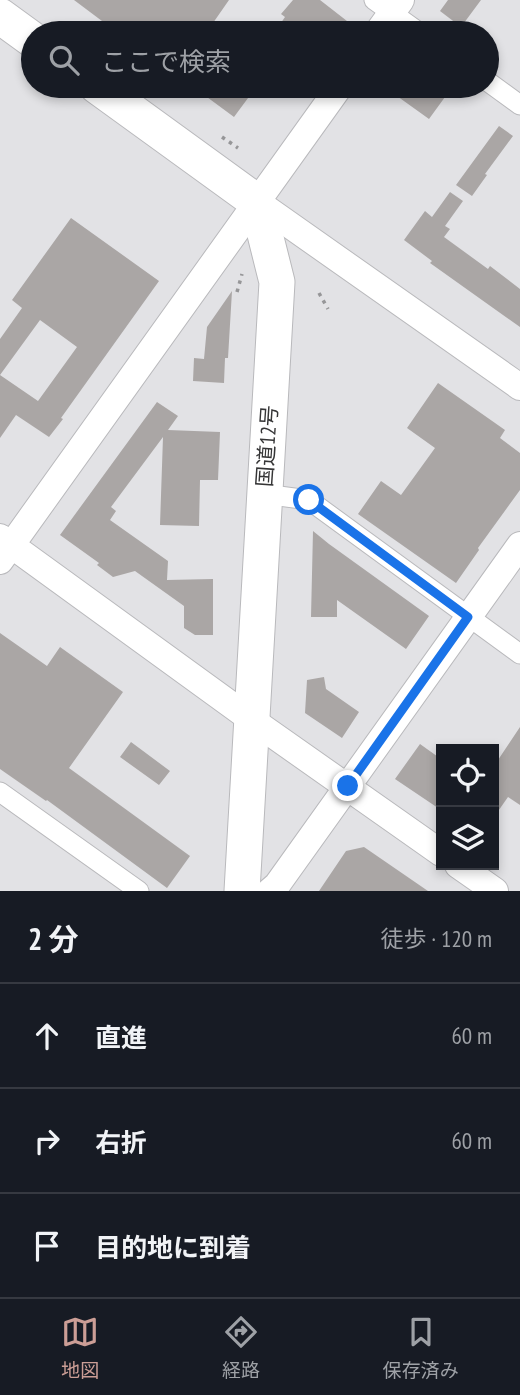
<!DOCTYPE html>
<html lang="ja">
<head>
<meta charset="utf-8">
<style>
  :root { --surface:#171b24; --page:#242831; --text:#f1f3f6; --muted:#9ea1a6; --line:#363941; --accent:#cc9e96 }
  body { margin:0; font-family:"PT Sans Narrow","Noto Sans JP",sans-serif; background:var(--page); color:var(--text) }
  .controls { position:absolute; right:21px; bottom:21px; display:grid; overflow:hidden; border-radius:0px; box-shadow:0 4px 10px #0003 }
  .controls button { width:63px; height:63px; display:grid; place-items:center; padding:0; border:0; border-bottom:2px solid var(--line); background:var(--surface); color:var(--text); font:35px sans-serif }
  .stop { position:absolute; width:21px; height:21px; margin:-16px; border:5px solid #1a73e8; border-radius:50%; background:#fff }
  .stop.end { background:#1a73e8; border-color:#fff; box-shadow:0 2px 7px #0008 }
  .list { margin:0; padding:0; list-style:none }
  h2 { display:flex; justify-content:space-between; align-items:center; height:91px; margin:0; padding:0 28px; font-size:30px }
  h2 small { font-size:23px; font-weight:400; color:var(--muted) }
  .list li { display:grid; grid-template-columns:46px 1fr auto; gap:21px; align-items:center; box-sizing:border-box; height:105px; padding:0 28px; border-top:2px solid var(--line) }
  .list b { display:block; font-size:26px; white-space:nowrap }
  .list em { font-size:23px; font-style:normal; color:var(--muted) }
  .icon { flex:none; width:38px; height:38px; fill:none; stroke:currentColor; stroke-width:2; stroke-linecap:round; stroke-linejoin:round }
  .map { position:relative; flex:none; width:520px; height:891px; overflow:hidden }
  .search { position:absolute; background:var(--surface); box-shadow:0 4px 10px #0003; left:21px; right:21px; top:21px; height:77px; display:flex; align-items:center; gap:18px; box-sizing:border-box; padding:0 24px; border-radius:38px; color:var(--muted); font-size:26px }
  .sheet { height:406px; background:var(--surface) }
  nav { display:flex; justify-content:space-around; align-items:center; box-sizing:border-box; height:98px; border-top:2px solid var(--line); background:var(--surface); font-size:19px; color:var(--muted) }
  nav a { display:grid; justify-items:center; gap:4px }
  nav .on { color:var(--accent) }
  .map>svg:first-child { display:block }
</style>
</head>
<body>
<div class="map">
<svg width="520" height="891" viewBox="0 0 520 891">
  <rect width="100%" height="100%" fill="#e2e2e5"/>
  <path fill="#aaa6a5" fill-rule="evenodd" d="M74,0H229L213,23L227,33H118Z
    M293,0H320L347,21L338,33H274L285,17L281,14Z
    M448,0H481L461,27L440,11Z
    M192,86H257L234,117Z
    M383,86H453L429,119Z
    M499,126L513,136L485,174L487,175L472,196L456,185Z
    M450,192L463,201L445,226L450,229L444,237L488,269L490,266L520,289V327L430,263L432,261L404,240L425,211L432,217Z
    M71,218L159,281L61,418L63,419L49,437L16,415L0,438V339L22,308L12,300ZM40,320L77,347L38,401L0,375Z
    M232,291L228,358H225L224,383L193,381L194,358L204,359L207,327Z
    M438,383L505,430L500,438L520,453V490L478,548L479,550L456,583L358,514L381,481L401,495L435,448L407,428Z
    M157,402L178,416L168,430L220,432L218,480H200L199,526L160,525L163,437L111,507L116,511L110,520L168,561L167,580L213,579V635H195L184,628V606L135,571L113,577L97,565L99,563L60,535Z
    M313,531L329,544L429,616L406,649L337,600V617H311Z
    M0,633L47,666L60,647L123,692L69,768L190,856L167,888L47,800L46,801L0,769Z
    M324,677L326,689L359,712L342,738L305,713L307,680Z
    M520,727V805L508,797L494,817V766Z
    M131,742L170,771L159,785L120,757Z
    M420,744L441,759V810L395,779Z
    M364,847L428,891H319L346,851Z"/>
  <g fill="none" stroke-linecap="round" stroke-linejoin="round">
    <defs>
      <path id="street" d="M374,0L420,33
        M487,81L520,105
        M264,494L309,500L520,654
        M0,792L139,891"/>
      <path id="secondary" d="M377,33L401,0
        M257,202L520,387
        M0,537L252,720L441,853
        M0,561L340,86
        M458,865L495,891
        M270,891L277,885L520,545"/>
      <path id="highway" d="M0,16L33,40
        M97,86L257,202L277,282L242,891"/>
    </defs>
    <use href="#street" stroke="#b9b9bc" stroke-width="21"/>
    <use href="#secondary" stroke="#b9b9bc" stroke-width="28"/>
    <use href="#highway" stroke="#b9b9bc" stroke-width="37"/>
    <path stroke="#969698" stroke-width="3.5" stroke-dasharray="3.5 5" stroke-linecap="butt" d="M222,137L238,148
      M237,292L242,274
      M319,293L328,309"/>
    <use href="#street" stroke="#fff" stroke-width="19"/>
    <use href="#secondary" stroke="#fff" stroke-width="26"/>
    <use href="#highway" stroke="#fff" stroke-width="35"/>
  </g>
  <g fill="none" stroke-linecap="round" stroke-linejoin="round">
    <path stroke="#1a73e8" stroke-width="9" d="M309,500L468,617L348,786"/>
  </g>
  <g text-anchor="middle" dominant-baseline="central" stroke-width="5" stroke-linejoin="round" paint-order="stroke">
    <g font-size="21" fill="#353536" stroke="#fff">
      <text transform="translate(267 446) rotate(-86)">国道12号</text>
    </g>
  </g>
</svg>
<div class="controls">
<button><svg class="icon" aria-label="locate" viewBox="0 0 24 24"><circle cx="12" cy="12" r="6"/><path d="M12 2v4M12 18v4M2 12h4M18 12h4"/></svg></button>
<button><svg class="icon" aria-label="layers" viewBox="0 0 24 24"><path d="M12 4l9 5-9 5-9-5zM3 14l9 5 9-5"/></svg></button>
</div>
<div class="stop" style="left:309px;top:500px"></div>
<div class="stop end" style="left:348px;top:786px"></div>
<div class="search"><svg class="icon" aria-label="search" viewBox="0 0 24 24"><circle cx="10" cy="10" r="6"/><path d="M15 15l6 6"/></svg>ここで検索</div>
</div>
<section class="sheet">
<h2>2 分<small>徒歩 · 120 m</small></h2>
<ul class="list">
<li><svg class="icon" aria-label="ahead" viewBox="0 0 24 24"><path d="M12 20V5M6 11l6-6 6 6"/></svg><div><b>直進</b></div><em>60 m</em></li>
<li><svg class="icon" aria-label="right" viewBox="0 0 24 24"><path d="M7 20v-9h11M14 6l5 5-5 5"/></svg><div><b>右折</b></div><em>60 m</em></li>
<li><svg class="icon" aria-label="arrive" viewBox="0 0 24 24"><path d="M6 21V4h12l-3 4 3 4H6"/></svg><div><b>目的地に到着</b></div></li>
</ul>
</section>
<nav>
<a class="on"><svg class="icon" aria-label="map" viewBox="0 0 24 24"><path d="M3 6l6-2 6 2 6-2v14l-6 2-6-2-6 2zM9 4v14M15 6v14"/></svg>地図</a>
<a><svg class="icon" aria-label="directions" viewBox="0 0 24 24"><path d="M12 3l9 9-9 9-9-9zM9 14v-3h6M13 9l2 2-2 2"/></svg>経路</a>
<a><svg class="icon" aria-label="saved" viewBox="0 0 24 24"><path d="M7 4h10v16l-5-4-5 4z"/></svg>保存済み</a>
</nav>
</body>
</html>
